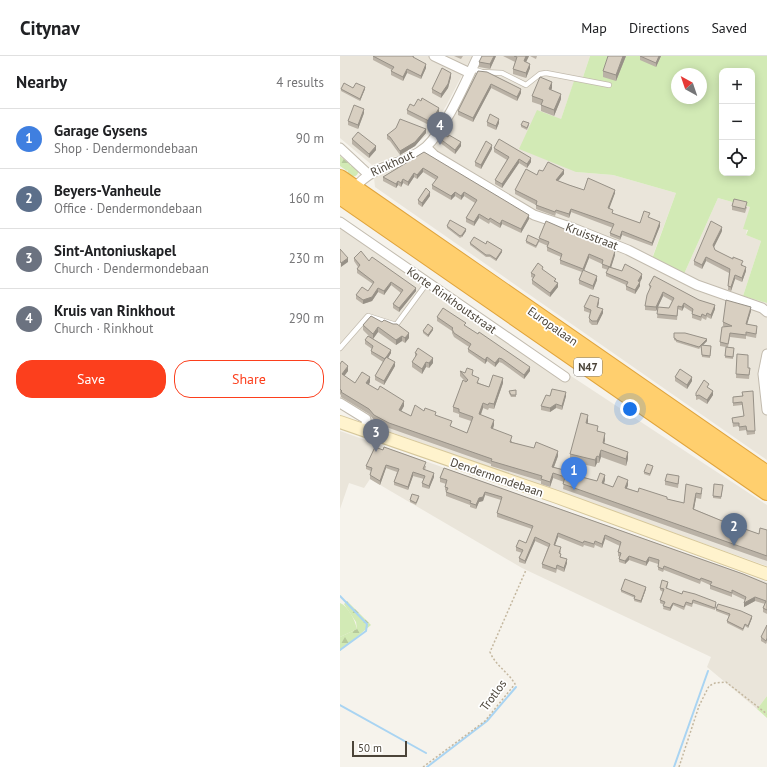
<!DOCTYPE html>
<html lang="en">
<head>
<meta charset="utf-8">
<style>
  :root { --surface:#fff; --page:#f2f2f2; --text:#202124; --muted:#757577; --line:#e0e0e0; --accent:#fc3f1d }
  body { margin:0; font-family:"PT Sans",sans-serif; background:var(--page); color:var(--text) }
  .controls { position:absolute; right:12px; top:12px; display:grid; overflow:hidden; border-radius:8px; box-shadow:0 2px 10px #0003 }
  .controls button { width:36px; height:36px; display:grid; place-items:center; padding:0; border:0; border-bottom:1px solid var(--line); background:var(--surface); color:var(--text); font:20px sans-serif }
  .compass { position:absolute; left:331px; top:12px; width:36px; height:36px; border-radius:50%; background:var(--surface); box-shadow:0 2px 10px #0003; rotate:320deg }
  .scale { position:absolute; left:12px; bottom:10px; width:55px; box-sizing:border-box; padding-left:4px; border:2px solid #4b4439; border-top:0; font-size:11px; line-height:14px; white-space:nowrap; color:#4b4439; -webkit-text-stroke:3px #fff; paint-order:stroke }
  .you { position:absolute; left:290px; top:353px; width:14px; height:14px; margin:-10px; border:3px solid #fff; border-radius:50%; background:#1a73e8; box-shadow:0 0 0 6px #1a73e833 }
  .badge { display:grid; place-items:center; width:26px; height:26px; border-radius:50%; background:var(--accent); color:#fff; font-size:13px; font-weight:700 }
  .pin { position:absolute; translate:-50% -33px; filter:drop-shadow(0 1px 2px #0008) }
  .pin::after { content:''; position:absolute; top:21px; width:14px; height:12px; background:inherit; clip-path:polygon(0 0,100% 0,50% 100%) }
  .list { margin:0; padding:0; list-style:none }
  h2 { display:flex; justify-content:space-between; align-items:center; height:52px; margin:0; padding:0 16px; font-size:17px }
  h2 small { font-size:13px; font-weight:400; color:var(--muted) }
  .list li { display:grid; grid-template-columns:26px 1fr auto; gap:12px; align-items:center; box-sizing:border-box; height:60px; padding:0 16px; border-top:1px solid var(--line) }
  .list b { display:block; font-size:15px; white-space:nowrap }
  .list p { margin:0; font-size:13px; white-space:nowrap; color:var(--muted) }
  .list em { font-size:13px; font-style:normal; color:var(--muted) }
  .actions { display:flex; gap:8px; padding:12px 16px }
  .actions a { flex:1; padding:9px 0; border:1px solid var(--accent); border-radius:16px; text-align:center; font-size:14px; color:var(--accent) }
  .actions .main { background:var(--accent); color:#fff }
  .icon { flex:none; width:22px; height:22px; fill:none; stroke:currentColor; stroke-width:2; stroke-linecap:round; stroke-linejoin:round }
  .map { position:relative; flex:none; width:427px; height:711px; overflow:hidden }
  header { display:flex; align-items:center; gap:24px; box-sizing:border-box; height:56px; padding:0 20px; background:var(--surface); border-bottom:1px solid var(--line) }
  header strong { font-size:19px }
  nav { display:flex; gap:22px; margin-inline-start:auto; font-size:14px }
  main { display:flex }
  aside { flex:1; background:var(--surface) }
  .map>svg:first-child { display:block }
</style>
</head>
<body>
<header>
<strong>Citynav</strong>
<nav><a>Map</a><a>Directions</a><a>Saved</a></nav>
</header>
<main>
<aside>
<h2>Nearby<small>4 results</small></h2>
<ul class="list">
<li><span class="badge" style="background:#3f7fe0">1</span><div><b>Garage Gysens</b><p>Shop · Dendermondebaan</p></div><em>90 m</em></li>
<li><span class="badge" style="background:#5c6f8a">2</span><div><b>Beyers-Vanheule</b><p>Office · Dendermondebaan</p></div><em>160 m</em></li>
<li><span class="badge" style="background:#6b7280">3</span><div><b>Sint-Antoniuskapel</b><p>Church · Dendermondebaan</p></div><em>230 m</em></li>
<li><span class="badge" style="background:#6b7280">4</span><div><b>Kruis van Rinkhout</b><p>Church · Rinkhout</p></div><em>290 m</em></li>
</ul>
<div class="actions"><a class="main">Save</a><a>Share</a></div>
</aside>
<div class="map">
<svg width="427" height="711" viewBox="0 0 427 711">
  <defs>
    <pattern id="forest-firs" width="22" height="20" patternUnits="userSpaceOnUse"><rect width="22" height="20" fill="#d2eab5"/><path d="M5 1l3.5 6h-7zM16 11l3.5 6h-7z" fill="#b6ca9c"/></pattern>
  </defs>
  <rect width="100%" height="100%" fill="#f6f3ec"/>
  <path fill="#eae5da" d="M0,0H132L106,50L86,80L60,100H56L32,109L0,82Z
    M143,0H250L242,24L235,23L221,63L236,116L273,119L336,137L312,202L344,218L378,142L410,151L406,179L421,185L403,240L427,247V404L35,131L34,122L87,98L97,86L114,60Z
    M0,168L427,449V510L39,372L41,367L0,344Z
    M0,375L427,526V640L417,653L367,611L371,601L182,512L30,423L24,432L9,427L0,453Z"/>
  <path fill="#d2eab5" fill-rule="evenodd" d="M250,0H427V247L403,240L421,185L406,179L408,174L403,173L410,151L378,142L344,218L312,203L336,137L273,119L236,116L179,93L197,54L221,63L235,22L242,24ZM382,15H412V117H382ZM337,18H361V42H337Z
    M7.5 115a5.5 5.5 0 1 1 11 0a5.5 5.5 0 1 1-11 0Z
    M0,547C8,550 15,564 17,573L0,581Z
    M427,640V662L417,653Z"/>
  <path fill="url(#forest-firs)" d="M0,100L11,109L7,115L0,110Z
    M7,545L31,569L0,595V581L17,573L16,566L4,548Z"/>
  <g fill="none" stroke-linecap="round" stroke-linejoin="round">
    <path stroke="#a9d4f2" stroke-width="2" d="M0,540L27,568L26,575L0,594
      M0,649L86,697
      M87,711L147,665L176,631
      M334,711L368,615"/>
    <defs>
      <path id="lane" d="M132,13L142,16L162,17L186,29L200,18L206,17L269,29
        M0,292L28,260L56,269L87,227"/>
      <path id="street" d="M94,0L130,17
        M86,91L94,99L194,159L233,172L288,194L357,229L422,252L427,256
        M0,92L28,118
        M15,132C34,107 64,110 86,91C106,72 126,25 138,0
        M0,166L225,321
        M427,298L423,318L427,354
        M0,347L26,363L27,375"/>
      <path id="secondary" d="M0,366L217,441L427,518"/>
      <path id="highway" d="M0,122L427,418
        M0,140L427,436"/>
    </defs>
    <use href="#lane" stroke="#c2bbae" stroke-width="6"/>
    <use href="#street" stroke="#c2bbae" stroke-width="11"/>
    <use href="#secondary" stroke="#d6c79b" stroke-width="14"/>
    <use href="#highway" stroke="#e0a43c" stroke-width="18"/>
    <path stroke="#c4b79f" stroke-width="1.5" stroke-dasharray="2 2" stroke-linecap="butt" d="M83,711L145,665L175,628C168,616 155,609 150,596L186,514
      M339,711L359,650L369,630L375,627L386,626L427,658"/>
    <use href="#lane" stroke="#fff" stroke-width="4.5"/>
    <use href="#street" stroke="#fff" stroke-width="9"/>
    <use href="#secondary" stroke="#fff3cd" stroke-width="12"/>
    <use href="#highway" stroke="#ffcf6e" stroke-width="16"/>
  </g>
  <path fill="#bab2a6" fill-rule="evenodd" d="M33,0H74V2L86,12L81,23L67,17L63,25L51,19V15L52,14L33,4Z
    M114,0H123L121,3Z
    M156,0L150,13L139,11V6Z
    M163,0H189L186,6L190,12L186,22L173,18V13L175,6Z
    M190,0H197L196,3Z
    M286,0L276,25L263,21V15Z
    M300,0H321L316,11L300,4Z
    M138,15L181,37L177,45L151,32L133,66L118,59V55Z
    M111,21L108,32L101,42L92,37V33Z
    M13,32L25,33L20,45L1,35V33Z
    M212,32L211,34L221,43L214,60L201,55V49L192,46V40Z
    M74,50L99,56L91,70L67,58V54Z
    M24,57L18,73L8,69V65Z
    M147,66L159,67L156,74L147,70Z
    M181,69H189L187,74L181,71Z
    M56,72L86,77L75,90L60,99L50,85L47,83V79Z
    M99,82L121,90L115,98L99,86Z
    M12,83L36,94L29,102L12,88Z
    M154,92L191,106L187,112L179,107L162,132L155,128V124L167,104L154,96Z
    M152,93L141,113L135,110V106Z
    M84,96L189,163L181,177L162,168L160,172L150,166L149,168L139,162L134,170L126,166V162L135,147L124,140L121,144L115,140L111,144L92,133V129L96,124L83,116L77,123L74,121L68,130L63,127L61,131L58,129L56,132L43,125V121Z
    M203,115L224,118L218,125L229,129L244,134L275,137L269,152L273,158L300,167L310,161L309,162L320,170L312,190L282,179L280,184L270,180V177L273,172L231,156L229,162L216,157L215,160L196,153V149L175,138V134Z
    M90,140L82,151L78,148V144Z
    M392,150L407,151L405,157L392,154Z
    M107,170L126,175L122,181L120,182L107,172Z
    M382,175L374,191L375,194L403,209V210L406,215L402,226L395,223L391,235L388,234L389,217L366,205L362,213L354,209V205Z
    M199,182L275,199L271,211L302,222L300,226V230L295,238L286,234V229L266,220V217L268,214L262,212V208L249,202L244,215L257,224L253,234L239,228V224L242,216L220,208V204L221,201L207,195V191L208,190L199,186L196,192L186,187V185L199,184Z
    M130,187L146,188L162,196L156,205L150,201H146L130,189Z
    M14,202L29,205L76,235L59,256L53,252V248L61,237L51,229L44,239L38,236L32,245L23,248L16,243V239L28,235L33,228L17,217V213L18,211L14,205Z
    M203,214L216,225L218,231L210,241L192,228V224L193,222L191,221V217Z
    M309,229L375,253L371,263L367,261L366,264L362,262L361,265L352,262V256L344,251L342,255L338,253L337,264L317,262L318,252L316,255L305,254V250L310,233ZM323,240L332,245L329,252L318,251Z
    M259,246L258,251L263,257L257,269H252L249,266V262L250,257L244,255V251Z
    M411,255L407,268L417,274L416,282L406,280V283L390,281L388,291L394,292L393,303L385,302L386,291L380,290V286L384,271L383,270V266Z
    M31,260L69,282L65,287L62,285L56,289L38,276L33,283L51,297L48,302L55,310L44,329L35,324V320L43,306L31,298V295L32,293L25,288V284L30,281L23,274V269Z
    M97,261L126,271L190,315L184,323L162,307L159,306L155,311L147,305L145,308L128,296V293L129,291L114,281L112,277V275L97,265Z
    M93,274L88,281L83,277V275Z
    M334,277L367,285L363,289L371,290L370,302L362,301L361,291L359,293L336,286V285L334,284Z
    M75,297L93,307L89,312L86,311L82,318L72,311V306L75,302Z
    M397,298L408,312H410L409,323L396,322Z
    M0,308L8,315L4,320L15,327L30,326L29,329L64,350L61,355L71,360L84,355L96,360L111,371L127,377L131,365L119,361V358L113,356V351L125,325L120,320V315L133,320L139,327L149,331L163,327L154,353L149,352L148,354L143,352L141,359L154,369L153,373L172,385V386L218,400L214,411L224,414H233L235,419L257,425L265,424L264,428L273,431L288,429L287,432L298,436L344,447L346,428L362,437L361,443L356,442L354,453L392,469L419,478L427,474V505L223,433L224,426L213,422L210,431L201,428V425L151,410V408L49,372L34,364L29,358L1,341V339L0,338Z
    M335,321L352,325L347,333L335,325Z
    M369,332L373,339L367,348L359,343L356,344V337Z
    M176,334V341H171L169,337V335Z
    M402,336L415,375V378L407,379L406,374L399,375V370L393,371L392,362L404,361L402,349L393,350V341L402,340Z
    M210,340H226L222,354L216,352L210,356L201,354V350Z
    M248,366L247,368L258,376L265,384L264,387L288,403L286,410L261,401L259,407H257L255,411L230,405V398Z
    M35,391L86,410L85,414L94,421L89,433L82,431V427L84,423L73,420L68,434L54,429V426L57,416L46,412L40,429L30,423V419L31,415L26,413V410Z
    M104,412L427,528V558L423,556V552L425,548L415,545L404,551L405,544L392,538V541L370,533V529L361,525L360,528L324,514L323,516L318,514V508L309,505L306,510L289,504L285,508L279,506V503L280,501L278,500V496L280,490L265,483L262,492L255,489L254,492L244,489L243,491L218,481L215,489L221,495L220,498L221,502L227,507L224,516L217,513L216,517L202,512V508L208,491L195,485L185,508L179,506V502L182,497L176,495V491L186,487L192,473L157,461V457L161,444L145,439L143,445L139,446L136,453L130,451V449L106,440V435L105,434V431L106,428L100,426V422Z
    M313,412L310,420L304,418V416Z
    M339,424L338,432L325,429V425Z
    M383,429L381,443L373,442V440Z
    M79,442L76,449L70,446V444Z
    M328,528L327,533L376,549L375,554L353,547L352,551L346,549L344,554L333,549L330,555L323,553L324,549L320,547V544L323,536L320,534V532Z
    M306,533L301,547L294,545L295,542L281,536V534Z
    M376,553L412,562L408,572L405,570L403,575L387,567V565L389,560L376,555Z
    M427,569V586L426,588L421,585V581Z"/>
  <path fill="#979187" d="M154,0H156L150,13V8Z
    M186,0H189L184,10V5Z
    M283,0H286L276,25V19Z
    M319,0H321L316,11V7Z
    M86,8V12L81,23V20Z
    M190,8V12L186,22V17Z
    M67,13V17L63,25V21Z
    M111,17V21L108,32L101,42V38Z
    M212,26V32L209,39V33Z
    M151,28V32L133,66V62Z
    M25,31V33L20,45V43Z
    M181,33V37L177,45V41Z
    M221,38V43L214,60V54Z
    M99,52V56L91,70V66Z
    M24,53V57L18,73V69Z
    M159,63V67L156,74V70Z
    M86,73V77L75,90L60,99V95Z
    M121,86V90L115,98V94Z
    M152,89V93L141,113V109Z
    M36,90V94L29,102V98Z
    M191,102V106L187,112V108Z
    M179,103V107L162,132V128Z
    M83,112V116L77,123V119Z
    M224,114V118L216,127V124Z
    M74,117V121L68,130V126Z
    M63,123V127L61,131V127Z
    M58,125V129L56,132V128Z
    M275,134V137L268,156V152Z
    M90,136V140L82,151V147Z
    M115,136V140L111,144V140Z
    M124,136V140L121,144V140Z
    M231,153V156L229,162V158Z
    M139,158V162L134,170V166Z
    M189,159V163L181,177V173Z
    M162,164V168L160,172V168Z
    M320,166V170L312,190V187Z
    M382,171V175L373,193V189Z
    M126,173V175L122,181V179Z
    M282,175V179L280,184V181Z
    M162,194V196L156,205V203Z
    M275,195V199L270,215V211Z
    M249,198V202L243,217V213Z
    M366,201V205L362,213V209Z
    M8,202V206L1,211V207Z
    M406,211V215L402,226V222Z
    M302,218V222L300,226V230L295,238V234L298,225Z
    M395,219V223L391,235V231Z
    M257,220V224L253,234V230Z
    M51,226V229L44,239V235Z
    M218,227V231L210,241V237Z
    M38,232V236L32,245L23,248V244Z
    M76,232V235L59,256V252Z
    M323,236V240L316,255V251Z
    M259,242V246L257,255V251Z
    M344,247V251L342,255V251Z
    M375,249V253L371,263V259Z
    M411,251V255L406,272V268Z
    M263,253V257L257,269V265Z
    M38,271V276L33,283V278Z
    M93,272V274L88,281V279Z
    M69,277V282L65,287V282Z
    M62,280V285L56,289V284Z
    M367,283V285L361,291V289Z
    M51,294V297L45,307V303Z
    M147,301V305L145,308V304Z
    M93,302V307L89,312V307Z
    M159,302V306L155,311V307Z
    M55,306V310L44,329V325Z
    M86,306V311L82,318V313Z
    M8,310V315L2,323V318Z
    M190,311V315L184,323V319Z
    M30,321V326L26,332V327Z
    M352,321V325L347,333V329Z
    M163,322V327L154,353V348Z
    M373,335V339L367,348V344Z
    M226,336V340L222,354V350Z
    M64,345V350L59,359V354Z
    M143,347V352L139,363V358Z
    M216,348V352L210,356V352Z
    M248,359V366L246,374V367Z
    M154,364V369L151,377V372Z
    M265,377V384L263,394V387Z
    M261,394V401L259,407V401Z
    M218,395V400L212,416V411Z
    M288,396V403L286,410V403Z
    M257,400V407L255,411V404Z
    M46,409V412L40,429V425Z
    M73,416V420L68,434V431Z
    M94,417V421L89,433V430Z
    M213,417V422L210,431V426Z
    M265,419V424L262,432V427Z
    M288,424V429L285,437V432Z
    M145,436V439L143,445L139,446L136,453V449L139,442Z
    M356,437V442L353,458V453Z
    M218,477V481L214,492V489Z
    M265,479V483L262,492V488Z
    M195,481V485L185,508V505Z
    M289,500V504L285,508V505Z
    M309,501V505L306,510V506Z
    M227,503V507L224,516V512Z
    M306,531V533L301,547V545Z
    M415,541V545L404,551V547Z
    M333,547V549L330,555V552Z
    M412,560V562L408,572V570Z"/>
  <path fill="#d8cfc1" stroke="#979187" d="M33,0H73V1L86,8L81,20L67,13L63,21L51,15L54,11Z
    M142,0H154L150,8L139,6Z
    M174,0H186L184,5L190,8L186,17L173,13L177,1Z
    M268,0H283L276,19L263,15Z
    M300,0H319L316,7Z
    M102,12L111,17L108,28L101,38L92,33Z
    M138,15L147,16L181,33L177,41L151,28L133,62L118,55Z
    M200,21L212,26L209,33L221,38L214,54L201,49L203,44L192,40Z
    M4,27L13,32L16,27L25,31L20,43L1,33Z
    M82,42L99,52L91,66L67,54L70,48L74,50L78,43L81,45Z
    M14,49L24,53L18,69L8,65Z
    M150,58L159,63L156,70L147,66Z
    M60,63L86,73L75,86L60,95L50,81L47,79L56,72Z
    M183,65L189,67L187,72L181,69Z
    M18,76L36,90L29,98L12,83Z
    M102,77L108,81L109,79L121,86L115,94L99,82Z
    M159,83L191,102L187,108L179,103L162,128L155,124L169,101L154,92Z
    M146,85L152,89L141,109L135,106Z
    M84,96L189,159L181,173L162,164L160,168L150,162L149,164L139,158L134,166L126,162L137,144L124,136L121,140L115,136L111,140L92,129L98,121L83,112L77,119L74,117L68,126L63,123L61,127L58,125L56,128L43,121Z
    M208,106L224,114L216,124L229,129L244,134L248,122L275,134L268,152L273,154L272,157L300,167L304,155L310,157L308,161L320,166L312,187L282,175L280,181L270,177L274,168L231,153L229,158L216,154L215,156L196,149L197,145L175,134L186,113L197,119L199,114L203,115Z
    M86,132L90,136L82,147L78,144Z
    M394,143L407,146L405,153L392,150Z
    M110,164L126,173L122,179L120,180L107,170Z
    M206,165L275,195L270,211L262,208L263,204L249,198L243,213L220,204L222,198L207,191L209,186L199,182Z
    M371,165L382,171L373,189L375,194L393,203V201L403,205L401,209L406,211L402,222L395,219L391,231L388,230L390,213L366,201L362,209L354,205Z
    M188,179L199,184L196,190L186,185Z
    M134,181L146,188L147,185L162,194L156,203L150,199H146L130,187Z
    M0,193L8,202L1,207L0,205Z
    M21,195L29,205L32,201L76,232L59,252L53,248L63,234L51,226L44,235L38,232L32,241L23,244L16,239L22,231L28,235L34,226L17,213L20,209L14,202Z
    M198,207L203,211L202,213L216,223L214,225L218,227L210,237L192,224L195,219L191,217Z
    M285,208L298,215L302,218L298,225L300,226L295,234L286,230L288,226L266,217L269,211L282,215Z
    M243,214L257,220L253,230L239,224Z
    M314,220L359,244L375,249L371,259L367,257L366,260L362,258L361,261L352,258L353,253L344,247L342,251L338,250L337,260L317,258L318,251L329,252L334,242L323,236L316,251L305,250L307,239L311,230L309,229Z
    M250,239L259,242L257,251L263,253L257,265H252L249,262L251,254L244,251Z
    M386,244L411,251L406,268L417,270L416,278L406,276V279L390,277L388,288L380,286L382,271L392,270L383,266Z
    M103,252L126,267L124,269L138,278L139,276L190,311L184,319L162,303L159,302L155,307L147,301L145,304L128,293L131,288L114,277L112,273L113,272L97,261Z
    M31,260L42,266L44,264L53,268H57L69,277L65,282L62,280L56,284L38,271L33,278L23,269Z
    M88,268L93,272L88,279L83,275Z
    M334,277H345L367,283L361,289L371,290L370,300L362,299L361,289L359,291L336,284V283L334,282Z
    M28,280L51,294L45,303L31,295L33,290L25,284Z
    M386,291L394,292L393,301L385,300Z
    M78,292L93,302L89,307L86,306L82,313L72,306L77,298L75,297Z
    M397,298L408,299V312H410L409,319L396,318Z
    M46,301L55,306L44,325L35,320Z
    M2,305L8,310L2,318L15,327L22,316L30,321L26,327L38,334L40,330L64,345L59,354L71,360L75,349L84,355L85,352L96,356L95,359L112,365L110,370L127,377L133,361L119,356V353L113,351L123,324L126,326L128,324L120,315L125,317L127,312L133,314L132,319L139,322L137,327L149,331L153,319L163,322L154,348L149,347L148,349L143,347L139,358L154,364L151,372L172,380L170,386L194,392L196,386L218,395L212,411L224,414L225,409L233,411L232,413L235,414L234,419L257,425L260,417L265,419L262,427L273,431L278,420L288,424L285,432L298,436L299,432L327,441V443L344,447L346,428L362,432L361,438L356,437L353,453L392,469L394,465L403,469L402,472L419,478L420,472L427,474V500L223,428L225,421L213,417L210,426L201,423L202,420L151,405L152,403L49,367L34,359L29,353L1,336L2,335L0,333V308Z
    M340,313L352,321L347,329L335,321Z
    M364,324L369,328L367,331L373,335L367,344L359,339L356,340V337Z
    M212,333L226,336L222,350L216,348L210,352L201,350L206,339L210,340Z
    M176,334V339H171L169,335Z
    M413,335L415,375H407L406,370L399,371V367H393L392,362L404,360L402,346L393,347V341L403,340L402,336Z
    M241,357L248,359L246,367L258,370L257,375L265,377L263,387L288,396L286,403L261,394L259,401L257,400L255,404L230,398Z
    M35,391L43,394L44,391L86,406L83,413L94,417L89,430L82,427L85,420L73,416L68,431L54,426L59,413L46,409L40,425L30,419L32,412L26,410Z
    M307,408L313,410L310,418L304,416Z
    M104,412L403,518L427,528V554L423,552L426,545L415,541L404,547L406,541L392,534V537L370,529L372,526L361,522L360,524L324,510L323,513L318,511L319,504L309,501L306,506L289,500L285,505L279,503L281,497L278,496L281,486L265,479L262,488L255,485L254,488L244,485L243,487L218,477L214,489L221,491L219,497L221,498L220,501L227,503L224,512L217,509L216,513L202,508L210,488L195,481L185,505L179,502L183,494L176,491L179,484L186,487L193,470L157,457L162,441L145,436L143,441L139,442L136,449L130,447L131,445L106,436L108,432L105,431L107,424L100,422Z
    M327,418L339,420L338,428L325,425Z
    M374,428L383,429L381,441L373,440Z
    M72,438L79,440L76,447L70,444Z
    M285,523L306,531L301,545L294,543L295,540L281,534Z
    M322,524L328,526L326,532L342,538L343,535L355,538L376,546L375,552L353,544L352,548L346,546L344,551L333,547L330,552L323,550L325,546L320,544L324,533L320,532Z
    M378,548L401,555L412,560L408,570L405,568L403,573L387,565L390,558L376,553Z
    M427,569V582L426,585L421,581Z"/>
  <g text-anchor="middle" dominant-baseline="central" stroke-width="3.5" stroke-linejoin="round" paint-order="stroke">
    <rect fill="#fff" stroke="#817c74" stroke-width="1" x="234" y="302" width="28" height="18" rx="3"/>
    <g font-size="11" font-weight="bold" fill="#4b4439">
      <text x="248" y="311">N47</text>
    </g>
    <g font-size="12" fill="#4b4439" stroke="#fff">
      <text transform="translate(52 107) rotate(-25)">Rinkhout</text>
      <text transform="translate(252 180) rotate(21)">Kruisstraat</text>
      <text transform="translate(112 244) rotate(35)">Korte Rinkhoutstraat</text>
      <text transform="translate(213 270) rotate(35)">Europalaan</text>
      <text transform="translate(157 421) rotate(19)">Dendermondebaan</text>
      <text transform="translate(153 639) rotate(-54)">Trotlos</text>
    </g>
  </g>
</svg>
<div class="controls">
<button>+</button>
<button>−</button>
<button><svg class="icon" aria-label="locate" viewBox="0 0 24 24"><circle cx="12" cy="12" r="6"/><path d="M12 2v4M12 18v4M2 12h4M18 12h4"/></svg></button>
</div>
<svg class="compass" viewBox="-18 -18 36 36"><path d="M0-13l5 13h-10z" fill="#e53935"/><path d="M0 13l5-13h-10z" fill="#757577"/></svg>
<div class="scale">50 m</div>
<div class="you"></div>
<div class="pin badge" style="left:234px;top:434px;background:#3f7fe0">1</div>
<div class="pin badge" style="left:394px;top:490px;background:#5c6f8a">2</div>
<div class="pin badge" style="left:36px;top:396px;background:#6b7280">3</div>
<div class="pin badge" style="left:100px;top:89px;background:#6b7280">4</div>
</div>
</main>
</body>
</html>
